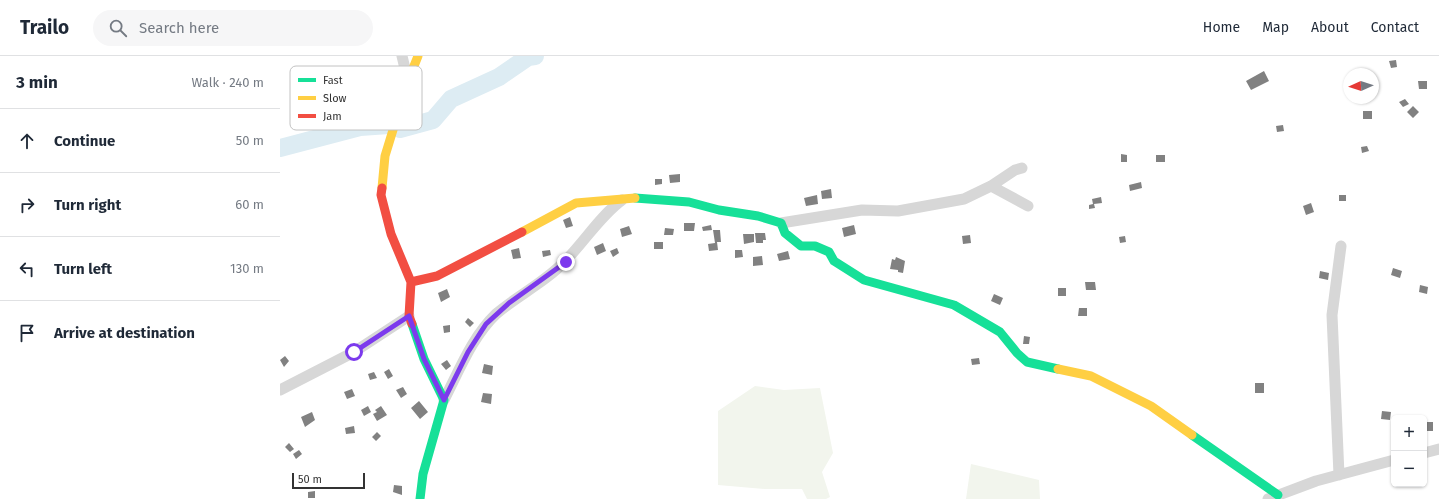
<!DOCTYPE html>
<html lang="en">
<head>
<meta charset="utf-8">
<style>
  :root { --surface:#fff; --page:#f6f6f7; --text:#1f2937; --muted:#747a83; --line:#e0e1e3 }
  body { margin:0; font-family:"Fira Sans",sans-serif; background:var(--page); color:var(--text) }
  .controls { position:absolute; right:12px; bottom:12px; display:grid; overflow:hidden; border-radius:6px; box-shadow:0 1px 3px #0004 }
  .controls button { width:36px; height:36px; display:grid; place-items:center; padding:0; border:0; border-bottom:1px solid var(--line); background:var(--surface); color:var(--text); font:20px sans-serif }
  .compass { position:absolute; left:1063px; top:12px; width:36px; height:36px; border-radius:50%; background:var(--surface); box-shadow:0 1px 3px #0004; rotate:267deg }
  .scale { position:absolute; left:12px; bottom:10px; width:73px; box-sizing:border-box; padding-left:4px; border:2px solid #333; border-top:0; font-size:11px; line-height:14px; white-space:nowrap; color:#333; -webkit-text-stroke:3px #fff; paint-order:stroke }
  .stop { position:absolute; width:12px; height:12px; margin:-9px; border:3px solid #7c3aed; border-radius:50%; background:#fff }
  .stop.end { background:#7c3aed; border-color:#fff; box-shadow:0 1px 4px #0008 }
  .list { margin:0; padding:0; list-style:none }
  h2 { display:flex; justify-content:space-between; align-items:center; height:52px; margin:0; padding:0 16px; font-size:17px }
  h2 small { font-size:13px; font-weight:400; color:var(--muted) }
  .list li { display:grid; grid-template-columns:26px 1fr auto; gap:12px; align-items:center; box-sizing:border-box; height:64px; padding:0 16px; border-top:1px solid var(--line) }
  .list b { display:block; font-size:15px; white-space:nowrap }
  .list em { font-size:13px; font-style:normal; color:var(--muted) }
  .icon { flex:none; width:22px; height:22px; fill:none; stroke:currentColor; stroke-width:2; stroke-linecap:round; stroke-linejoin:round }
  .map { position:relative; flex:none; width:1159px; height:443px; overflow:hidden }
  header { display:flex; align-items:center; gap:24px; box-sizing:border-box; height:56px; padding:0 20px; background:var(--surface); border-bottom:1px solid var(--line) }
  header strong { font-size:19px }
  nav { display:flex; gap:22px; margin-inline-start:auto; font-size:14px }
  .search { width:280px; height:36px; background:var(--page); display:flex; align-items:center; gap:10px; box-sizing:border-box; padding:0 14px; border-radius:22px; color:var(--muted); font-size:15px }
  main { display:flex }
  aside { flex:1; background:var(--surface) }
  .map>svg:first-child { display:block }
</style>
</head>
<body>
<header>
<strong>Trailo</strong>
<div class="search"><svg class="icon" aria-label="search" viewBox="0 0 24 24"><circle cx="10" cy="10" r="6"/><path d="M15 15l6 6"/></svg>Search here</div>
<nav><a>Home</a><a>Map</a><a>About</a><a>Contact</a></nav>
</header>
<main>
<aside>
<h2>3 min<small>Walk · 240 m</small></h2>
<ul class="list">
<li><svg class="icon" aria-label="ahead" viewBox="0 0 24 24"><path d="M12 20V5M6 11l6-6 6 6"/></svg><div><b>Continue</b></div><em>50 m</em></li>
<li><svg class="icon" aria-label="right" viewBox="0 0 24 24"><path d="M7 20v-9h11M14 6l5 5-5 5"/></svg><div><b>Turn right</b></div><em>60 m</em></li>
<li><svg class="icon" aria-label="left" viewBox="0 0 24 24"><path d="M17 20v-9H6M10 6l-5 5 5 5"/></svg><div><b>Turn left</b></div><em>130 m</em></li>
<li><svg class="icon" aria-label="arrive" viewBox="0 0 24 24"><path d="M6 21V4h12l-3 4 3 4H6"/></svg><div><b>Arrive at destination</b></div></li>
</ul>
</aside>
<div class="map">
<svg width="1159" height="443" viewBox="0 0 1159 443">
  <rect width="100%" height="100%" fill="#fff"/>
  <path fill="#f2f5ed" d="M475,330L504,334L540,332L553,397L542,416L550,441L546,443H527L522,433H485L438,429V355Z
    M691,408L759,424L760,443H686Z"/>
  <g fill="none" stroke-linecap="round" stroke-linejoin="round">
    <path stroke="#ddecf3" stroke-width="18" d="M120,73L153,64L171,43L219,21L248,1L255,0
      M0,92L80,71L109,69"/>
  </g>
  <path fill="#818181" d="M1116,4L1117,11L1111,12L1109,5Z
    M984,15L989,25L971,34L966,25Z
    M1138,25H1147V33H1139Z
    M1125,43L1129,48L1123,51L1119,46Z
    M1133,50L1139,56L1133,62L1127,56Z
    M1083,55H1092V63H1083Z
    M1003,69L1004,75L997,76L996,70Z
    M1087,90L1089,95L1082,97L1081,91Z
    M841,98L847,99V106H841Z
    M876,99H885V106H876Z
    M400,118V126L390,127L389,119Z
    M375,123H382V128L375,129Z
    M861,126L862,132L850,135L849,129Z
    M551,133L552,142L542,143L541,135Z
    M537,139L538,148L526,150L524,142Z
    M1059,139H1066V145H1059Z
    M821,141L822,147L814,148L815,152L809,153V149L813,148L812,143Z
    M1031,147L1034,156L1026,159L1023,150Z
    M290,161L293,170L286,172L283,164Z
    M404,167H415L414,175H404Z
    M431,169L432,174L423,175L422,171Z
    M574,169L576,178L564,181L562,172Z
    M349,170L352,178L342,181L340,173Z
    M385,172L394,173L393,179H384Z
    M433,174H440L441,186H437L438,194L429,195L428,188L435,187Z
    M475,177H485L486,184H483V187H476Z
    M463,178H474V186L464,188Z
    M690,179L691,187L683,188L682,180Z
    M845,180L846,186L840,187L839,181Z
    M374,186H383V193H374Z
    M323,187L326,195L317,199L314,191Z
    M239,192L241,202L233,203L231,194Z
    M337,192L339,197L333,201L330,195Z
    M270,194L271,199L263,201L262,195Z
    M455,194H462L463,201L455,202Z
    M508,195L510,203L499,205L497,198Z
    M482,200L483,209L473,210V201Z
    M616,201L625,205L623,217L618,216V214L610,213L612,203L615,204Z
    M1113,212L1122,215L1120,222L1111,219Z
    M1040,215L1049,217L1048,224L1039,222Z
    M805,226H815L816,234H806Z
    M1140,229L1148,231L1147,238L1139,236Z
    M778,232H786V240H778Z
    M167,233L170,241L161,246L158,237Z
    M714,238L723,242L720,249L711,245Z
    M799,252H807V260H798Z
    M188,262L194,267L190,271L185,266Z
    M170,269V276L164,277L163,270Z
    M744,280L750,281L749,288H743Z
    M5,300L9,305L4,311L0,304Z
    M699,302L700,308L692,309L691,303Z
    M167,304L171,310L166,314L161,308Z
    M204,308L213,310L212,319L202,317Z
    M109,313L113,320L108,323L104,316Z
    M94,316L97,322L90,324L88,318Z
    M975,327H984V337H975Z
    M123,331L127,338L121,342L116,334Z
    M72,333L75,340L67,343L64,336Z
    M203,337L212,338L211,348L201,346Z
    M139,345L148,356L140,363L131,352Z
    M88,350L91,356L84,360L81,354Z
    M101,350L107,359L97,365L93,358L97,356L95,354Z
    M1102,355L1111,356L1110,364L1101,363Z
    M32,356L35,364L25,371L21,361Z
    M1145,366H1153V375H1145Z
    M74,370L75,377L66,378L65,372Z
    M97,376L101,380L96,385L92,381Z
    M9,387L14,393L10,396L5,391Z
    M19,394L22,398L16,403L13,398Z
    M114,429L122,430V439L113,436Z
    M35,435V442H28V436Z"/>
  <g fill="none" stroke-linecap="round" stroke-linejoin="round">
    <path stroke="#d7d7d7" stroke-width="11" d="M122,0L128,25
      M711,130L748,150
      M501,167L582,154L618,155L684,143L711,130L735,114L742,112
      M0,334L74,296L129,260
      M164,344C179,315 192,281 216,258C238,239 266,226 286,204C305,185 320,160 342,144
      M1144,397L1159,393
      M1059,419L1052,259L1061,190
      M988,443L1036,425L1114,404"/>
    <path stroke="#16e098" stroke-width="9" d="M355,142L409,146L439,154L478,160L501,167L505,177L521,190H535L549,196L554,205L584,224L674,249L720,276L737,297L747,306L778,313
      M132,268L144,303L164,344L143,418L140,443
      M912,379L998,439"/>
    <path stroke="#ffcf43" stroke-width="9" d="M102,132L105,100L128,25L138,0
      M242,176L296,147L355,142
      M778,313L811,320L871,350L912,379"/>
    <path stroke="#f24e42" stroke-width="9" d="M102,132L101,139L111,178L131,226L129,260L132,268
      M131,226L157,220L242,176"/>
  </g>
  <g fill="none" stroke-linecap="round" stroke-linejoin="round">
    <path stroke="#7c3aed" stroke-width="5" d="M74,296L129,260L144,303L164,344L188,296L206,268L229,247L286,206"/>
  </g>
  <rect x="10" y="10" width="132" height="64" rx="6" fill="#fff" stroke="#c2c2c2" stroke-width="1"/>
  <rect x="18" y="22" width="18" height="4" fill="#16e098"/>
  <rect x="18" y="40" width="18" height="4" fill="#ffcf43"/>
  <rect x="18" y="58" width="18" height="4" fill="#f24e42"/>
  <g font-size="11" fill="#333">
    <text x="43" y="28">Fast</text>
    <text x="43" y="46">Slow</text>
    <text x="43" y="64">Jam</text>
  </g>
</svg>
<div class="controls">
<button>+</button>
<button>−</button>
</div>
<svg class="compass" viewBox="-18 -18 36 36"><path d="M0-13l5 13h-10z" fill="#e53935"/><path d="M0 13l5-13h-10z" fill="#747a83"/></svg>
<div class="scale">50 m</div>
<div class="stop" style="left:74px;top:296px"></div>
<div class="stop end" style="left:286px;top:206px"></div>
</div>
</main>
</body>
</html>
